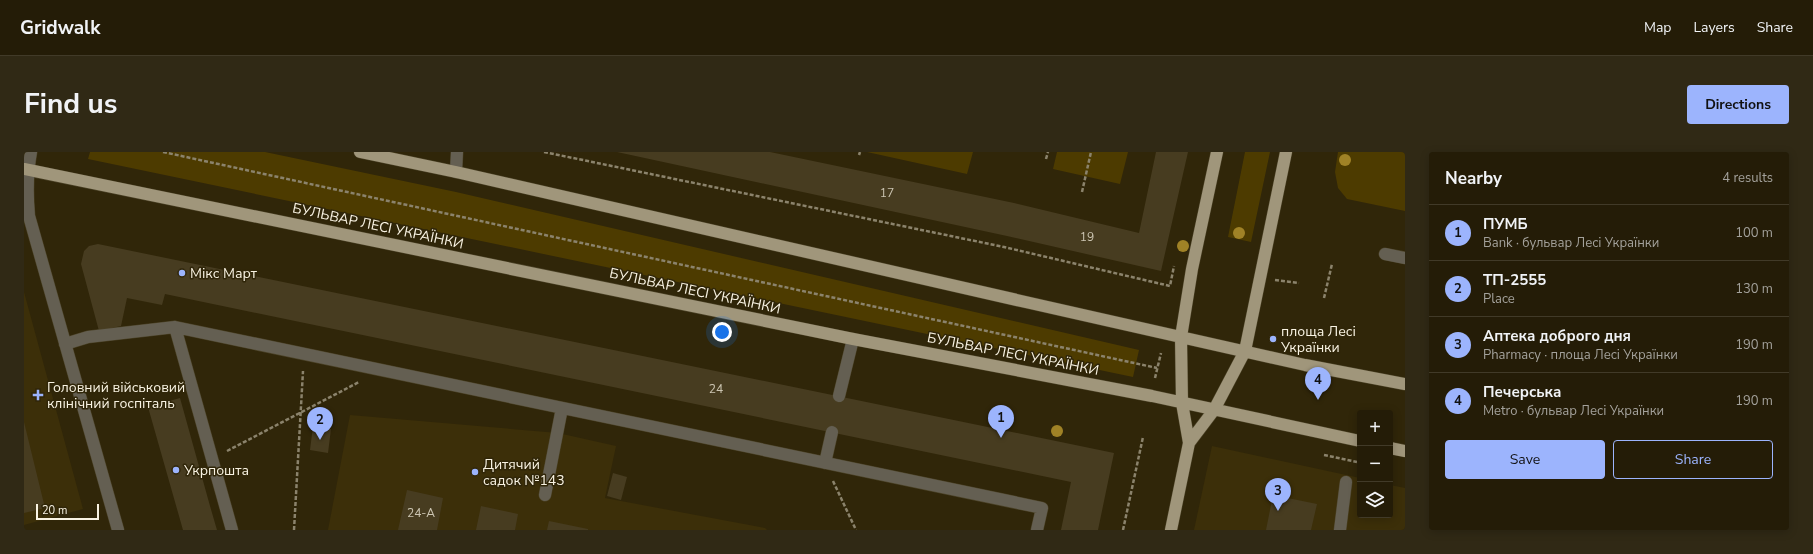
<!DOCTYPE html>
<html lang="en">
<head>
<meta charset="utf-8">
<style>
  :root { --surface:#241c07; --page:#302915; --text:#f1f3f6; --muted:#a3a19b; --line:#413a28; --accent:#9cb4fd }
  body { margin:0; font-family:"Nunito Sans",sans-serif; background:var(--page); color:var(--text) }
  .controls { position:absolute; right:12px; bottom:12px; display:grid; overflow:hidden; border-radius:4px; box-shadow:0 2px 10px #0003 }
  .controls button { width:36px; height:36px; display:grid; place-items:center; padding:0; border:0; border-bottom:1px solid var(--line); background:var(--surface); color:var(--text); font:20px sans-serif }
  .scale { position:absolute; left:12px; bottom:10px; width:63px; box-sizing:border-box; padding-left:4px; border:2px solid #f9f3e3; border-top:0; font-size:11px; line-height:14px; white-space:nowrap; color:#f9f3e3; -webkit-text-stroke:3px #302609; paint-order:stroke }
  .you { position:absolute; left:698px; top:180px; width:14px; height:14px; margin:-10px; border:3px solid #fff; border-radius:50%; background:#1a73e8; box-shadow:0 0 0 6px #1a73e833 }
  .badge { display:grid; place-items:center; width:26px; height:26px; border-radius:50%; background:var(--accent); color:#111; font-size:13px; font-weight:700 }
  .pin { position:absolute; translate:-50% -33px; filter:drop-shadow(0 1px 2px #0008) }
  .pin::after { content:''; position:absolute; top:21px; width:14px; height:12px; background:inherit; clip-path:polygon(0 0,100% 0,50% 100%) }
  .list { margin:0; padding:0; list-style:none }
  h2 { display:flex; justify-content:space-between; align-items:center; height:52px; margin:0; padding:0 16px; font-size:17px }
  h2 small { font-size:13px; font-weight:400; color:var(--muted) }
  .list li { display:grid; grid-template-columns:26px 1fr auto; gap:12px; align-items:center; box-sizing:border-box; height:56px; padding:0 16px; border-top:1px solid var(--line) }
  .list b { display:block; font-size:15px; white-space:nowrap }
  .list p { margin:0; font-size:13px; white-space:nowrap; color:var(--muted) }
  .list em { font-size:13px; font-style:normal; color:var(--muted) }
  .actions { display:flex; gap:8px; padding:12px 16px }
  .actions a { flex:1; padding:9px 0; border:1px solid var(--accent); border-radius:4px; text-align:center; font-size:14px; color:var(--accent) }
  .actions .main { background:var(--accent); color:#111 }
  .icon { flex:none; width:22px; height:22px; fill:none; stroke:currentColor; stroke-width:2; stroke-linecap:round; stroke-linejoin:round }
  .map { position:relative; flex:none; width:1381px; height:378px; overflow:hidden; border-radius:4px }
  header { display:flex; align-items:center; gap:24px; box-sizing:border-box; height:56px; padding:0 20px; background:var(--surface); border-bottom:1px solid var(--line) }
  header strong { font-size:19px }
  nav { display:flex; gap:22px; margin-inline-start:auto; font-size:14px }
  .intro { display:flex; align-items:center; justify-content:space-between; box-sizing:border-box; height:96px; padding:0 24px }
  h1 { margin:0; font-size:28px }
  .button { padding:10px 18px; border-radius:4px; background:var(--accent); color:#111; font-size:14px; font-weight:700 }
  main { display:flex; gap:24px; padding:0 24px }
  aside { flex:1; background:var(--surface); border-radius:4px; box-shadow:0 2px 10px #0003 }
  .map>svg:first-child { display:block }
</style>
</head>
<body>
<header>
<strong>Gridwalk</strong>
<nav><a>Map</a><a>Layers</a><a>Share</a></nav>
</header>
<div class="intro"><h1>Find us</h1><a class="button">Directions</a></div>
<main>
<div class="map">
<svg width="1381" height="378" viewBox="0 0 1381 378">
  <rect width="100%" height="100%" fill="#302609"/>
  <path fill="#3c2f09" d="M0,140L59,357L0,373Z
    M326,263L534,281L592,294L581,346L741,376L743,378H304Z
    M1188,294L1336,326V363H1366V333L1381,336V378H1170Z"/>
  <path fill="#4d3b00" d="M66,0H241L432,40L1115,198L1109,225L64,7Z
    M843,0H949L943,22Z
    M1033,0H1104L1096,32L1029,17Z
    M1221,0H1246L1227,90L1204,85Z
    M1314,0H1381V59L1323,47L1314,36L1311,20Z"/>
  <path fill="#473c20" d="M593,0H746L990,51L1115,81L1132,0H1164L1137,119L983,84Z
    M74,92L1090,301L1074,378H1037L1047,330L141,142L138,153L103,146L97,174L75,179L57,112L60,99L65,94Z
    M156,246L186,354L193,378H159L124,255Z
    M0,270L21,356L0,361Z
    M289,274L307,277L304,301L286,298Z
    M589,321L603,325L597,348L583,344Z
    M383,338L419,346L413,378H374Z
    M1249,343L1293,352L1287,378H1242Z
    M457,354L494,362L491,378H452Z
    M525,369L564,377V378H523Z"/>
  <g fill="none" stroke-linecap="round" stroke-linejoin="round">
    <defs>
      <path id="minor" d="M7,0C3,22 3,42 5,64L94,378
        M432,20L433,0
        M1361,102L1381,106
        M151,175L208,378
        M41,192L64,185L151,175L1018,356L1013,378
        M815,244L829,187
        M801,311L808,280
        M521,343L538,256
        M1316,378L1322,330"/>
      <path id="major" d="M336,0L432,20L1006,151L1281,213L1381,232
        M0,17L829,187L1128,244L1336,289
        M1165,291L1190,258L1221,199L1262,0
        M1366,296L1381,299
        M1147,378L1165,291L1158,251L1157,185L1168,117L1193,0"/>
    </defs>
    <use href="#minor" stroke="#4c4328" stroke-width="13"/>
    <use href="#major" stroke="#4c4328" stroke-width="13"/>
    <path stroke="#8b836c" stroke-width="2.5" stroke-dasharray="4 2" stroke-linecap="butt" d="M139,0L1133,216
      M520,0L980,95L1146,134L1150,114
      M835,3L836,0
      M1022,7L1024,0
      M1058,40L1067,0
      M1251,128L1275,131
      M1300,146L1308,112
      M1131,226L1137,201
      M203,299L335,230
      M1300,303L1333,310
      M809,329L832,378
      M270,378L279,219
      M1099,378L1119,285"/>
    <use href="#minor" stroke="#645f52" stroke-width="12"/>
    <use href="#major" stroke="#a0967b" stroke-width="12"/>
  </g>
  <g fill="#a08226">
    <circle cx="1321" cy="8" r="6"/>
    <circle cx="1215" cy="81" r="6"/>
    <circle cx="1159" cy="94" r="6"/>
    <circle cx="1033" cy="279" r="6"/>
  </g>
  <g fill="#9cb4fd" stroke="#302609" stroke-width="1.5">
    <circle cx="158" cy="121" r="4"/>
    <circle cx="1249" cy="187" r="4"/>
    <path d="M12 237h4v4h4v4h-4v4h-4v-4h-4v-4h4z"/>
    <circle cx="152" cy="318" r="4"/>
    <circle cx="451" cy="320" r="4"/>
  </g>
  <g text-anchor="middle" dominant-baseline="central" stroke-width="3" stroke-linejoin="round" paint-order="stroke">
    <g font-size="12" fill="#ccc5b2">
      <text x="863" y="41">17</text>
      <text x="1063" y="85">19</text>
      <text x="692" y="237">24</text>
      <text x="397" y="361">24-А</text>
    </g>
    <g font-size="14" fill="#f9f3e3" stroke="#302609">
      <text transform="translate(354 74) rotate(12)">БУЛЬВАР ЛЕСІ УКРАЇНКИ</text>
      <text transform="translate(671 139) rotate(12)">БУЛЬВАР ЛЕСІ УКРАЇНКИ</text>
      <text transform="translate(989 202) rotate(11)">БУЛЬВАР ЛЕСІ УКРАЇНКИ</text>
    </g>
    <g font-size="14" fill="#f9f3e3" stroke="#302609" text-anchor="start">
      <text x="166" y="121">Мікс Март</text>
      <text x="1257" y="179">площа Лесі<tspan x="1257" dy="16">Українки</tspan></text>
      <text x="23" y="235">Головний військовий<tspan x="23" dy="16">клінічний госпіталь</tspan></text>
      <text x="459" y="312">Дитячий<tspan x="459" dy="16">садок №143</tspan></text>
      <text x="160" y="318">Укрпошта</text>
    </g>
  </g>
</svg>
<div class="controls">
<button>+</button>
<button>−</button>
<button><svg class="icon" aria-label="layers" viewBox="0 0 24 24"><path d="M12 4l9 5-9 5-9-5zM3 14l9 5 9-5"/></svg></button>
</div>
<div class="scale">20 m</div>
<div class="you"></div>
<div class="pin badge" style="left:977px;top:286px">1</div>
<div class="pin badge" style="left:296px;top:288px">2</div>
<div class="pin badge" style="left:1254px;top:359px">3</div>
<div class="pin badge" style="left:1294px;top:248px">4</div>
</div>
<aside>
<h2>Nearby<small>4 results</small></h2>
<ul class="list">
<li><span class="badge">1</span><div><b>ПУМБ</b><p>Bank · бульвар Лесі Українки</p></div><em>100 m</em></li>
<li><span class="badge">2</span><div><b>ТП-2555</b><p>Place</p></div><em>130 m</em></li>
<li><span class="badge">3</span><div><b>Аптека доброго дня</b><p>Pharmacy · площа Лесі Українки</p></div><em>190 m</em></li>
<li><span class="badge">4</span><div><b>Печерська</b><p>Metro · бульвар Лесі Українки</p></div><em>190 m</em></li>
</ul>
<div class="actions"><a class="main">Save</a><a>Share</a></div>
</aside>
</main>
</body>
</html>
